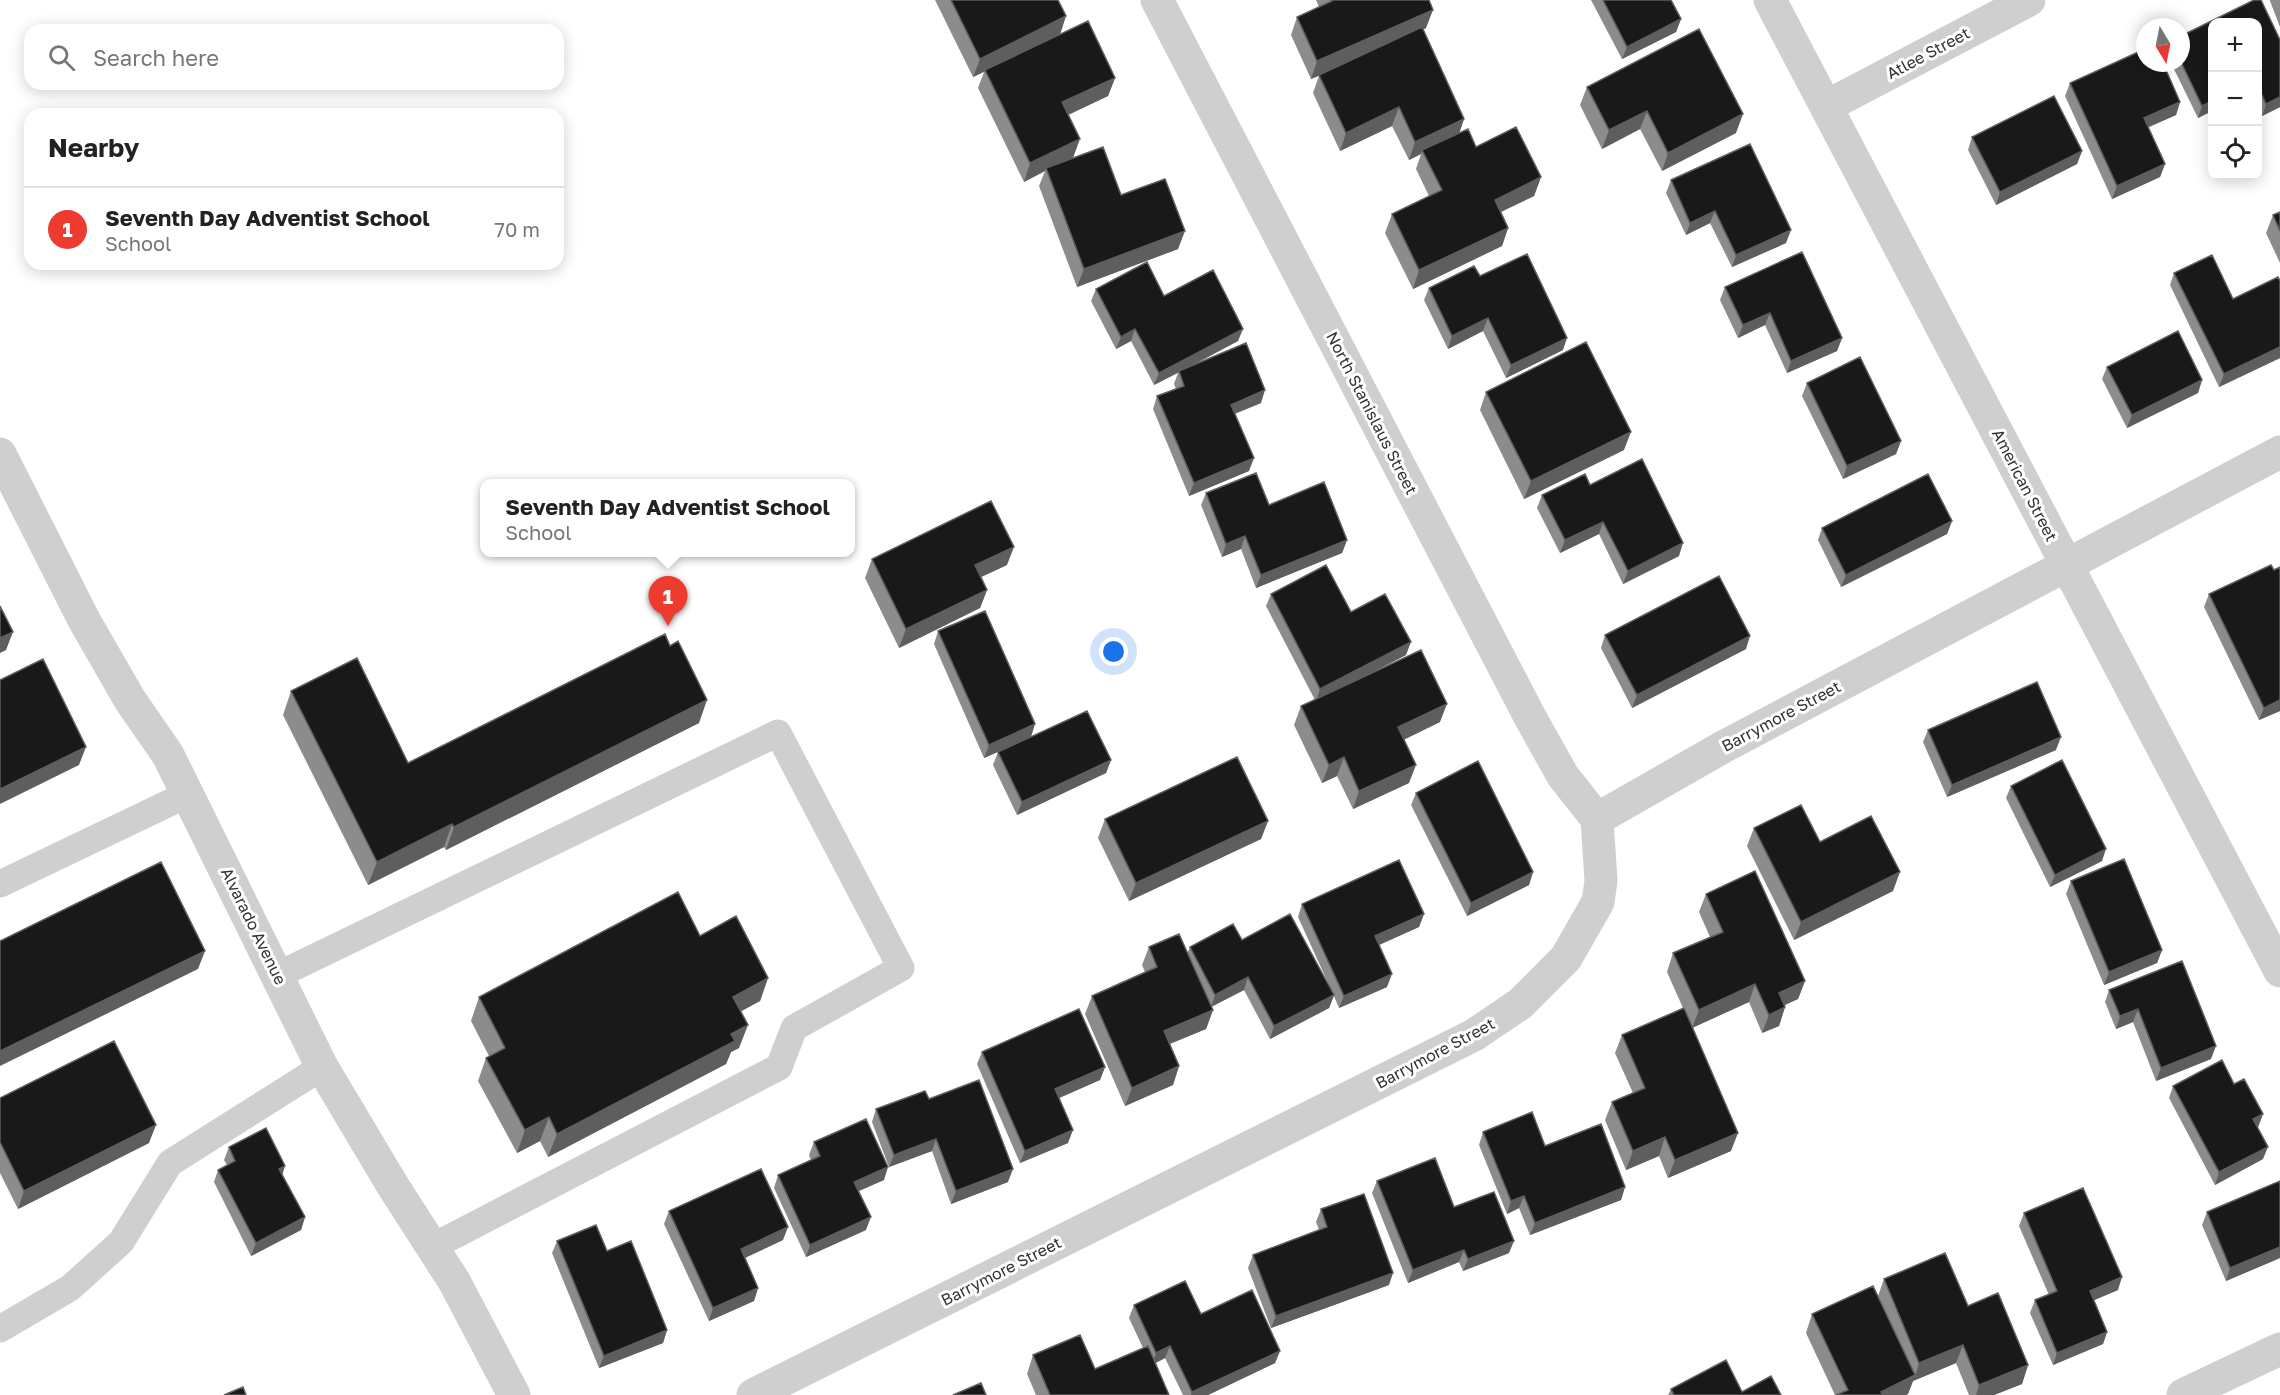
<!DOCTYPE html>
<html lang="en">
<head>
<meta charset="utf-8">
<style>
  :root { --surface:#fff; --page:#f6f6f6; --text:#222; --muted:#767676; --line:#e0e0e0; --accent:#ed3c2f }
  body { margin:0; font-family:"Golos Text",sans-serif; background:var(--page); color:var(--text) }
  .controls { position:absolute; right:18px; top:18px; display:grid; overflow:hidden; border-radius:12px; box-shadow:0 3px 15px #0003 }
  .controls button { width:54px; height:54px; display:grid; place-items:center; padding:0; border:0; border-bottom:2px solid var(--line); background:var(--surface); color:var(--text); font:30px sans-serif }
  .compass { position:absolute; left:2136px; top:18px; width:54px; height:54px; border-radius:50%; background:var(--surface); box-shadow:0 3px 15px #0003; rotate:170deg }
  .you { position:absolute; left:1114px; top:652px; width:21px; height:21px; margin:-15px; border:4px solid #fff; border-radius:50%; background:#1a73e8; box-shadow:0 0 0 9px #1a73e833 }
  .badge { display:grid; place-items:center; width:39px; height:39px; border-radius:50%; background:var(--accent); color:#fff; font-size:20px; font-weight:700 }
  .pin { position:absolute; translate:-50% -50px; filter:drop-shadow(0 2px 3px #0008) }
  .pin::after { content:''; position:absolute; top:32px; width:21px; height:18px; background:inherit; clip-path:polygon(0 0,100% 0,50% 100%) }
  .popup { position:absolute; left:480px; top:479px; width:375px; height:78px; box-sizing:border-box; display:grid; place-content:center; border-radius:12px; background:var(--surface); filter:drop-shadow(0 2px 4px #0005); font-size:20px; white-space:nowrap; color:var(--muted) }
  .popup b { font-size:22px; color:var(--text) }
  .popup::after { content:''; position:absolute; left:50%; top:100%; margin-left:-12px; border:12px solid transparent; border-top-color:var(--surface) }
  .list { margin:0; padding:0; list-style:none }
  h2 { display:flex; justify-content:space-between; align-items:center; height:78px; margin:0; padding:0 24px; font-size:26px }
  h2 small { font-size:20px; font-weight:400; color:var(--muted) }
  .list li { display:grid; grid-template-columns:39px 1fr auto; gap:18px; align-items:center; box-sizing:border-box; height:84px; padding:0 24px; border-top:2px solid var(--line) }
  .list b { display:block; font-size:22px; white-space:nowrap }
  .list p { margin:0; font-size:20px; white-space:nowrap; color:var(--muted) }
  .list em { font-size:20px; font-style:normal; color:var(--muted) }
  .icon { flex:none; width:33px; height:33px; fill:none; stroke:currentColor; stroke-width:2; stroke-linecap:round; stroke-linejoin:round }
  .map { position:relative; flex:none; width:2280px; height:1395px; overflow:hidden }
  .search { position:absolute; background:var(--surface); box-shadow:0 3px 15px #0003; left:24px; top:24px; width:540px; height:66px; display:flex; align-items:center; gap:15px; box-sizing:border-box; padding:0 21px; border-radius:18px; color:var(--muted); font-size:22px }
  .panel { position:absolute; background:var(--surface); box-shadow:0 3px 15px #0003; left:24px; top:108px; width:540px; height:162px; border-radius:18px }
  .map>svg:first-child { display:block }
</style>
</head>
<body>
<div class="map">
<svg width="2280" height="1395" viewBox="0 0 2280 1395">
  <rect width="100%" height="100%" fill="#fff"/>
  <g fill="none" stroke-linecap="round" stroke-linejoin="round">
    <path stroke="#cfcfcf" stroke-width="27" d="M0,884L188,794
      M278,975L778,733L901,968L794,1028L779,1067L432,1247
      M0,1329L70,1288L121,1242L170,1163L322,1067"/>
    <path stroke="#cfcfcf" stroke-width="33" d="M1157,0L1531,719L1563,776L1597,819
      M1770,0L2280,971
      M1827,106L2029,0
      M0,454L84,620L130,700L168,755L322,1067L393,1186L454,1281L514,1395
      M1597,819L1723,747L2280,452
      M753,1395L1474,1035L1520,1004L1566,958L1598,902L1601,881L1597,819
      M2183,1395L2280,1349"/>
  </g>
  <path fill="#8c8c8c" d="M935,0H1058L1060,34L1115,78L1108,96L1068,115L1073,158L1121,195L1178,249L1077,287L1039,186L1045,171L1024,182L978,88L984,72L973,77Z
    M1316,0H1429L1426,28L1423,30L1464,119L1459,133L1476,147L1541,177L1534,196L1501,212L1508,228L1502,246L1413,289L1385,233L1392,214L1429,196L1416,169L1421,154L1409,160L1392,126L1340,151L1313,93L1319,76L1311,79L1291,35L1297,17L1319,7Z
    M1591,0H1671L1681,19L1676,32L1622,59Z
    M2254,0H2261L2280,40V107L2262,116L2258,108V22H2212V111L2198,118L2171,63H2181V36Z
    M2270,0H2280V27L2270,1Z
    M2070,83L2180,102L2176,115L2148,127L2165,164L2160,177L2112,199L2065,96Z
    M1587,87L1736,133L1662,171L1640,129L1602,149L1580,105Z
    M1972,137L2082,151L2077,164L1996,205L1968,150Z
    M1671,180L1786,243L1732,267L1710,223L1686,235L1666,193Z
    M2280,212V263L2266,233L2273,215Z
    M2174,273L2233,299L2280,281V358L2219,387L2170,285Z
    M1480,276L1563,350L1506,378L1483,331L1448,349L1424,300L1429,288Z
    M1725,287L1842,338L1837,351L1787,373L1765,325L1738,338L1720,300Z
    M1096,289L1164,296L1238,341L1190,367L1261,403L1235,414L1249,471L1189,496L1153,409L1157,396L1176,389L1174,384L1178,373L1154,385L1131,341L1116,349L1091,301Z
    M2107,367L2202,380L2198,393L2127,428L2102,379Z
    M1807,383L1901,441L1896,454L1843,479L1802,396Z
    M1486,392L1624,450L1524,499L1480,410Z
    M1590,485L1679,556L1623,584L1599,534L1560,553L1537,508L1542,495Z
    M1206,493L1269,505L1347,540L1342,553L1256,588L1241,549L1222,557L1201,505Z
    M1952,521L1947,534L1841,587L1818,540L1822,528Z
    M872,559L1007,565L981,577L987,590L980,608L899,648L865,578Z
    M2280,567V711L2259,720L2204,607L2209,594Z
    M1271,594L1406,655L1350,684L1440,722L1403,740L1409,783L1353,809L1337,776L1322,783L1294,725L1301,706L1315,700L1266,606Z
    M938,631L1031,737L1111,760L1106,773L1017,815L993,765L998,752L1030,738L984,758L934,644Z
    M1605,635L1746,649L1632,708L1601,648Z
    M670,646L699,723L446,850L444,847L368,885L283,715L291,691L408,763Z
    M1928,730L2056,750L1947,797L1923,742Z
    M2011,786L2102,861L2050,887L2006,798Z
    M1416,793L1533,872L1529,885L1467,916L1411,805Z
    M1105,819L1268,821L1261,839L1129,901L1098,838Z
    M1754,828L1820,842L1893,891L1794,940L1747,846Z
    M2071,881L2162,950L2157,963L2104,985L2066,894Z
    M1706,894L1805,981L1798,999L1784,1005L1785,1007L1779,1026L1762,1033L1749,1002L1692,1028L1731,1151L1668,1178L1659,1156L1626,1170L1605,1120L1612,1102L1633,1093L1615,1053L1622,1035L1683,1008L1667,972L1673,953L1710,937L1699,912Z
    M1302,904L1424,914L1419,927L1379,945L1387,987L1339,1008L1334,996L1329,1008L1270,1039L1244,990L1211,1007L1213,1010L1206,1029L1170,1044L1179,1066L1173,1085L1125,1106L1085,1014L1092,996L1145,972L1142,965L1149,947L1187,954L1190,947L1242,940L1329,985L1298,917Z
    M700,936L768,978L760,1001L741,1011L739,1048L731,1052L726,1064L548,1157L540,1141L517,1153L478,1081L486,1058L489,1056L471,1021L479,997Z
    M2109,990L2211,1059L2156,1081L2133,1022L2116,1029L2105,1002Z
    M982,1052L1105,1067L1100,1080L1059,1098L1068,1143L1020,1163L977,1064Z
    M2234,1084L2263,1114L2258,1127L2263,1159L2215,1185L2169,1098L2173,1086Z
    M0,1098L149,1143L18,1209L0,1173Z
    M929,1099L1008,1182L951,1204L932,1151L889,1167L872,1122L876,1109Z
    M1483,1132L1545,1146L1625,1187L1621,1200L1530,1235L1519,1208L1507,1214L1479,1145Z
    M814,1142L884,1180L858,1191L866,1230L806,1257L774,1188L778,1175L811,1160L809,1155Z
    M229,1147L282,1175L305,1217L301,1230L251,1256L214,1182L218,1170L227,1165L224,1160Z
    M1377,1181L1454,1207L1509,1253L1463,1271L1459,1262L1408,1283L1372,1193Z
    M2280,1181V1258L2226,1281L2202,1225L2207,1212Z
    M1321,1209L1389,1285L1271,1328L1248,1268L1253,1255L1319,1230L1316,1222Z
    M669,1211L783,1240L745,1258L758,1288L754,1301L709,1321L664,1224Z
    M2024,1213L2118,1290L2094,1300L2107,1332L2103,1344L2053,1365L2030,1313L2035,1300L2049,1295L2019,1226Z
    M557,1241L607,1251L667,1330L663,1343L599,1368L552,1253Z
    M1884,1279L1968,1306L2028,1365L2022,1384L1994,1395H1969L1956,1363L1913,1381L1908,1394L1906,1395H1835L1806,1333L1812,1314L1878,1296Z
    M1134,1305L1201,1314L1280,1351L1275,1363L1208,1395H1183L1165,1358L1155,1363L1169,1395H1036L1027,1374L1033,1355L1095,1369L1143,1348L1129,1318Z
    M1671,1389L1742,1392L1781,1395H1668Z"/>
  <path fill="#5e5e5e" d="M1433,10L1426,28L1311,79L1317,61Z
    M1066,16L1060,35L973,77L980,59Z
    M1681,19L1676,32L1622,59L1627,47Z
    M1115,78L1108,96L1055,121L1062,102Z
    M2280,97V107L2262,116L2266,104Z
    M2212,101V111L2198,118L2202,106Z
    M2180,102L2176,115L2140,131L2144,118Z
    M1399,107L1392,126L1340,151L1346,133Z
    M1647,111L1640,129L1602,149L1609,130Z
    M1743,114L1736,133L1662,171L1668,153Z
    M1464,119L1458,137L1422,150L1421,154L1409,160L1415,142Z
    M1080,139L1073,158L1046,168L1045,171L1024,182L1030,163Z
    M2082,151L2077,164L1996,205L2000,192Z
    M2165,164L2160,177L2112,199L2117,186Z
    M1541,177L1534,196L1488,218L1495,200Z
    M1715,211L1710,223L1686,235L1690,223Z
    M1508,228L1502,246L1413,289L1419,270Z
    M1791,230L1786,243L1732,267L1736,255Z
    M1185,231L1178,249L1077,287L1084,269Z
    M1770,313L1765,325L1738,338L1743,325Z
    M1488,318L1483,331L1448,349L1452,336Z
    M1135,329L1131,341L1116,349L1121,337Z
    M1243,329L1238,341L1154,385L1159,373Z
    M1567,338L1563,350L1506,378L1511,365Z
    M1842,338L1837,351L1787,373L1791,361Z
    M2280,347V358L2219,387L2224,374Z
    M2202,380L2198,393L2127,428L2132,415Z
    M1265,390L1261,403L1226,417L1231,405Z
    M1631,432L1624,450L1524,499L1531,481Z
    M1901,441L1896,454L1843,479L1847,466Z
    M1254,458L1249,471L1189,496L1194,483Z
    M1952,521L1947,534L1841,587L1846,575Z
    M1603,522L1599,534L1560,553L1565,540Z
    M1245,536L1241,549L1222,557L1226,544Z
    M1347,540L1342,553L1256,588L1261,575Z
    M1683,543L1679,556L1623,584L1628,571Z
    M1014,547L1007,565L968,583L975,565Z
    M987,590L980,608L899,648L906,629Z
    M13,632L6,650L0,653V638Z
    M1750,636L1746,649L1632,708L1637,695Z
    M1411,642L1406,655L1316,701L1320,689Z
    M707,700L699,723L446,850L454,827Z
    M2280,700V711L2259,720L2264,708Z
    M1447,704L1440,722L1391,746L1398,727Z
    M1035,724L1031,737L984,758L989,745Z
    M2061,737L2056,750L1947,797L1952,785Z
    M86,747L79,765L0,804V789Z
    M1344,757L1337,776L1322,783L1329,765Z
    M1111,760L1106,773L1017,815L1022,802Z
    M1416,765L1409,783L1353,809L1359,791Z
    M1268,821L1261,839L1129,901L1136,883Z
    M452,824L444,847L368,885L377,862Z
    M2106,849L2102,861L2050,887L2055,875Z
    M1533,872L1529,885L1467,916L1471,903Z
    M1900,872L1893,891L1794,940L1801,922Z
    M1424,914L1419,927L1370,949L1375,936Z
    M2162,950L2157,963L2104,985L2109,972Z
    M205,951L198,969L0,1066V1051Z
    M1392,974L1387,987L1339,1008L1344,996Z
    M1248,977L1244,990L1211,1007L1215,995Z
    M768,978L760,1001L725,1020L733,997Z
    M1805,981L1798,999L1772,1011L1779,993Z
    M1755,984L1749,1002L1692,1028L1699,1010Z
    M1334,995L1329,1008L1270,1039L1274,1026Z
    M1785,1007L1779,1026L1762,1033L1769,1015Z
    M2138,1009L2133,1022L2116,1029L2120,1016Z
    M1213,1010L1206,1029L1157,1049L1164,1031Z
    M748,1025L739,1048L731,1052L726,1064L548,1157L557,1134Z
    M2216,1046L2211,1059L2156,1081L2161,1068Z
    M1179,1066L1173,1085L1125,1106L1132,1088Z
    M1105,1067L1100,1080L1050,1102L1055,1089Z
    M2263,1114L2258,1127L2249,1131L2253,1119Z
    M549,1117L540,1141L517,1153L525,1130Z
    M156,1125L149,1143L18,1209L24,1191Z
    M1073,1130L1068,1143L1020,1163L1025,1151Z
    M1738,1133L1731,1151L1668,1178L1675,1160Z
    M1665,1137L1659,1156L1626,1170L1633,1151Z
    M936,1139L932,1151L889,1167L894,1155Z
    M2268,1147L2263,1159L2215,1185L2219,1172Z
    M285,1166L281,1179L279,1169Z
    M888,1167L884,1180L850,1195L854,1182Z
    M1013,1169L1008,1182L951,1204L956,1191Z
    M1625,1187L1621,1200L1530,1235L1535,1223Z
    M1524,1196L1519,1208L1507,1214L1511,1201Z
    M305,1217L301,1230L251,1256L256,1243Z
    M871,1217L866,1230L806,1257L810,1245Z
    M788,1227L783,1240L736,1262L741,1249Z
    M1514,1241L1509,1253L1463,1271L1468,1259Z
    M2280,1247V1258L2226,1281L2230,1268Z
    M1464,1250L1459,1262L1408,1283L1413,1270Z
    M1393,1273L1389,1285L1271,1328L1276,1316Z
    M2122,1277L2118,1290L2085,1304L2090,1291Z
    M758,1288L754,1301L709,1321L713,1308Z
    M667,1330L663,1343L599,1368L604,1356Z
    M2107,1332L2103,1344L2053,1365L2057,1353Z
    M1963,1345L1956,1363L1913,1381L1908,1394L1906,1395H1880L1881,1392L1915,1376L1919,1363Z
    M1170,1346L1165,1358L1152,1365L1156,1353Z
    M1280,1351L1275,1363L1208,1395H1191L1192,1392Z
    M2028,1365L2022,1384L1994,1395H1976L1979,1385Z"/>
  <path fill="#191919" stroke="#5e5e5e" stroke-width="1.5" d="M951,0H1058L1066,16L980,59Z
    M1331,0H1429L1433,10L1317,61L1297,17L1332,1Z
    M1603,0H1671L1681,19L1627,47Z
    M2254,0H2261L2280,40V97L2266,104L2258,86V22H2212V101L2202,106L2181,62V36Z
    M1088,21L1115,78L1062,102L1080,139L1030,163L985,70Z
    M1422,27L1464,119L1415,142L1399,107L1346,133L1319,75Z
    M1699,29L1743,114L1668,153L1647,111L1609,130L1587,87Z
    M2145,49V63H2163L2180,102L2144,118L2165,164L2117,186L2070,83Z
    M2054,96L2082,151L2000,192L1972,137Z
    M1516,127L1541,177L1495,200L1508,228L1419,270L1392,214L1442,190L1422,150L1468,129L1476,147Z
    M1750,144L1791,230L1736,255L1715,211L1690,223L1671,180Z
    M1103,147L1121,195L1165,179L1185,231L1084,269L1046,168Z
    M2280,212V231L2273,215Z
    M1802,252L1842,338L1791,361L1770,313L1743,325L1725,287Z
    M1527,254L1567,338L1511,365L1488,318L1452,336L1429,288L1474,266L1480,276Z
    M2212,255L2233,299L2278,277L2280,281V347L2224,374L2174,273Z
    M1147,262L1164,296L1213,270L1243,329L1159,373L1135,329L1121,337L1096,289Z
    M2178,331L2202,380L2132,415L2107,367Z
    M1586,342L1631,432L1531,481L1486,392Z
    M1246,343L1265,390L1231,405L1254,458L1194,483L1157,396L1184,386L1179,371Z
    M1860,357L1901,441L1847,466L1807,383Z
    M1642,459L1683,543L1628,571L1603,522L1565,540L1542,495L1585,474L1590,485Z
    M1256,473L1269,505L1324,482L1347,540L1261,575L1245,536L1226,544L1206,493Z
    M1928,474L1952,521L1846,575L1822,528Z
    M991,501L1014,547L975,565L987,590L906,629L872,559Z
    M1326,565L1351,612L1385,594L1411,642L1320,689L1271,594Z
    M2271,565L2274,570L2280,567V700L2264,708L2209,594Z
    M1719,576L1750,636L1637,695L1605,635Z
    M0,606L13,632L0,638Z
    M985,611L1035,724L989,745L938,631Z
    M665,634L670,646L678,641L707,700L454,827L452,824L377,862L291,691L357,658L408,763Z
    M1421,650L1447,704L1398,727L1416,765L1359,791L1344,757L1329,765L1301,706Z
    M43,659L86,747L0,789V680Z
    M2037,682L2061,737L1952,785L1928,730Z
    M1087,711L1111,760L1022,802L998,752Z
    M1237,757L1268,821L1136,883L1105,819Z
    M2062,760L2106,849L2055,875L2011,786Z
    M1478,761L1533,872L1471,903L1416,793Z
    M1801,805L1820,842L1871,816L1900,872L1801,922L1754,828Z
    M2124,859L2162,950L2109,972L2071,881Z
    M1399,860L1424,914L1375,936L1392,974L1344,996L1302,904Z
    M161,862L205,951L0,1051V941Z
    M1755,871L1805,981L1779,993L1785,1007L1769,1015L1755,984L1699,1010L1673,953L1723,932L1706,894Z
    M678,892L700,936L736,916L768,978L733,997L748,1025L731,1034L735,1041L557,1134L549,1117L525,1130L486,1058L505,1048L479,997Z
    M1290,914L1334,995L1274,1026L1248,977L1215,995L1190,947L1233,924L1242,940Z
    M1179,934L1213,1010L1164,1031L1179,1066L1132,1088L1092,996L1157,967L1149,947Z
    M2182,961L2216,1046L2161,1068L2138,1009L2120,1016L2109,990Z
    M1684,1008L1738,1133L1675,1160L1665,1137L1633,1151L1612,1102L1645,1088L1622,1035Z
    M1079,1009L1105,1067L1055,1089L1073,1130L1025,1151L982,1052Z
    M114,1041L156,1125L24,1191L0,1142V1098Z
    M2222,1060L2234,1084L2244,1079L2263,1114L2253,1119L2268,1147L2219,1172L2173,1086Z
    M979,1080L1013,1169L956,1191L936,1139L894,1155L876,1109L925,1091L929,1099Z
    M1532,1112L1545,1146L1601,1124L1625,1187L1535,1223L1524,1196L1511,1201L1483,1132Z
    M866,1119L888,1167L854,1182L871,1217L810,1245L778,1175L820,1156L814,1142Z
    M266,1128L285,1166L279,1169L305,1217L256,1243L218,1170L235,1161L229,1147Z
    M1435,1158L1454,1207L1494,1192L1514,1241L1468,1259L1464,1250L1413,1270L1377,1181Z
    M761,1169L788,1227L741,1249L758,1288L713,1308L669,1211Z
    M2280,1181V1247L2230,1268L2207,1212Z
    M2083,1188L2122,1277L2090,1291L2107,1332L2057,1353L2035,1300L2057,1291L2024,1213Z
    M1364,1194L1393,1273L1276,1316L1253,1255L1327,1227L1321,1209Z
    M596,1225L607,1251L631,1241L667,1330L604,1356L557,1241Z
    M1945,1253L1968,1306L1998,1293L2028,1365L1979,1385L1963,1345L1919,1363L1884,1279Z
    M1185,1281L1201,1314L1252,1290L1280,1351L1192,1392L1170,1346L1156,1353L1134,1305Z
    M1873,1286L1915,1375L1881,1392L1883,1395H1836L1848,1390L1812,1314Z
    M1080,1335L1095,1369L1148,1346L1169,1395H1050L1033,1355Z
    M1726,1360L1742,1392L1771,1376L1781,1395H1674L1671,1389Z
    M981,1383L986,1395H953Z
    M243,1387L246,1395H224Z"/>
  <g text-anchor="middle" dominant-baseline="central" stroke-width="6" stroke-linejoin="round" paint-order="stroke">
    <g font-size="16" fill="#323232" stroke="#fff">
      <text transform="translate(1928 53) rotate(-28)">Atlee Street</text>
      <text transform="translate(1372 413) rotate(63)">North Stanislaus Street</text>
      <text transform="translate(2025 485) rotate(63)">American Street</text>
      <text transform="translate(1781 716) rotate(-28)">Barrymore Street</text>
      <text transform="translate(254 926) rotate(64)">Alvarado Avenue</text>
      <text transform="translate(1435 1053) rotate(-28)">Barrymore Street</text>
      <text transform="translate(1001 1271) rotate(-27)">Barrymore Street</text>
    </g>
  </g>
</svg>
<div class="controls">
<button>+</button>
<button>−</button>
<button><svg class="icon" aria-label="locate" viewBox="0 0 24 24"><circle cx="12" cy="12" r="6"/><path d="M12 2v4M12 18v4M2 12h4M18 12h4"/></svg></button>
</div>
<svg class="compass" viewBox="-18 -18 36 36"><path d="M0-13l5 13h-10z" fill="#e53935"/><path d="M0 13l5-13h-10z" fill="#767676"/></svg>
<div class="you"></div>
<div class="pin badge" style="left:668px;top:626px">1</div>
<div class="popup"><b>Seventh Day Adventist School</b>School</div>
<div class="search"><svg class="icon" aria-label="search" viewBox="0 0 24 24"><circle cx="10" cy="10" r="6"/><path d="M15 15l6 6"/></svg>Search here</div>
<section class="panel">
<h2>Nearby<small></small></h2>
<ul class="list">
<li><span class="badge">1</span><div><b>Seventh Day Adventist School</b><p>School</p></div><em>70 m</em></li>
</ul>
</section>
</div>
</body>
</html>
